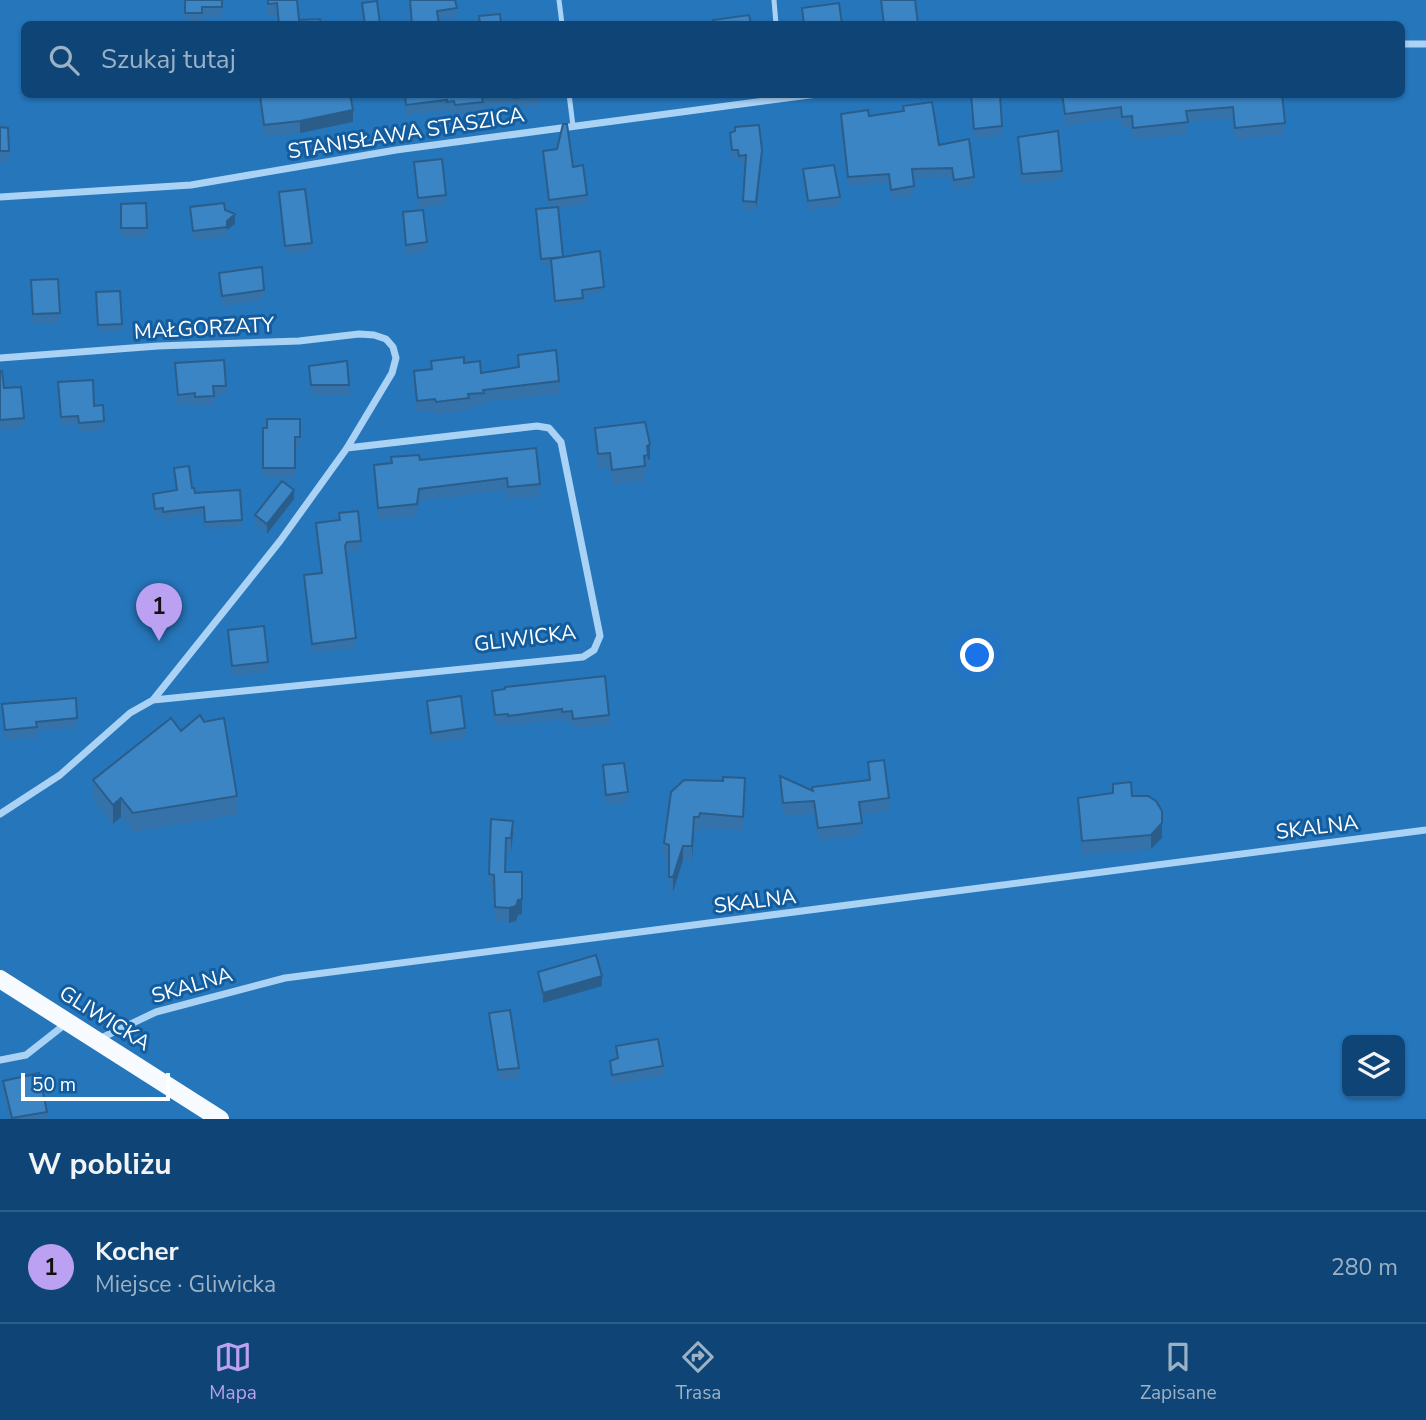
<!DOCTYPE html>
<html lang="pl">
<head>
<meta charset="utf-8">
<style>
  :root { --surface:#0e4576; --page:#1c4f7e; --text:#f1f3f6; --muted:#9bb1c5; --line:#2e5d88; --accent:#bca0f2 }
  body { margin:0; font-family:"Nunito Sans",sans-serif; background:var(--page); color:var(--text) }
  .controls { position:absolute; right:21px; bottom:21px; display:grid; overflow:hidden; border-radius:10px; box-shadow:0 2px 5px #0004 }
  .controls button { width:63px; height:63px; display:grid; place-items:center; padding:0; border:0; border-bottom:2px solid var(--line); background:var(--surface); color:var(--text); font:35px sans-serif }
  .scale { position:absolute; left:21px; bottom:18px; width:149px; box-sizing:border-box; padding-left:7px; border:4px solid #fff; border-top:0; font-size:19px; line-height:24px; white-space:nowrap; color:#fff; -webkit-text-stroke:5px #135c9e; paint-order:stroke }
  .you { position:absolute; left:978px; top:656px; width:24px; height:24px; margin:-18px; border:5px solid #fff; border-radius:50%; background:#1a73e8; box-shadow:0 0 0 10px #1a73e833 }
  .badge { display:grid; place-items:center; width:46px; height:46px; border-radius:50%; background:var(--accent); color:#111; font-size:23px; font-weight:700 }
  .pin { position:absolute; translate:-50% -58px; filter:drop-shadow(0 2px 4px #0008) }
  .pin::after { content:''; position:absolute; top:37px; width:24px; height:21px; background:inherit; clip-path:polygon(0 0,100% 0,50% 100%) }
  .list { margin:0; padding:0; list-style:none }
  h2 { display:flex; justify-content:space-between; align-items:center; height:91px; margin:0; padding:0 28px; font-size:30px }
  h2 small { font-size:23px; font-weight:400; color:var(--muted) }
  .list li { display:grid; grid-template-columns:46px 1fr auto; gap:21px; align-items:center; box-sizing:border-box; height:112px; padding:0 28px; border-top:2px solid var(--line) }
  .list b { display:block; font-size:26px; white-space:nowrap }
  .list p { margin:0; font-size:23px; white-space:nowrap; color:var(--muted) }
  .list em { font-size:23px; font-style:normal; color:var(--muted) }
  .icon { flex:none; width:38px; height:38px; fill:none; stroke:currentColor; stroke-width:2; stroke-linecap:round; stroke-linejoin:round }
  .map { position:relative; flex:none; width:1426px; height:1119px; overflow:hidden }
  .search { position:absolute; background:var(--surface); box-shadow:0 2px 5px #0004; left:21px; right:21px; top:21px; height:77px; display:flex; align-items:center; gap:18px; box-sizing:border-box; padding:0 24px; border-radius:10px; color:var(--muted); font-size:26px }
  .sheet { height:203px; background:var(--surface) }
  nav { display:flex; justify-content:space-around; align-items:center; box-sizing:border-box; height:98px; border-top:2px solid var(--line); background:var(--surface); font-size:19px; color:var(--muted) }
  nav a { display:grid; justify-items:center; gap:4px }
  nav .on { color:var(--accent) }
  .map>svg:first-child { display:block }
</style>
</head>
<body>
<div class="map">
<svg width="1426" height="1119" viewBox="0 0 1426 1119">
  <rect width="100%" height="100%" fill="#135c9e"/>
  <path fill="#2676bc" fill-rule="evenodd" d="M0,0H1426V1119H0ZM24,24H1402V94H24ZM1347,1040H1400V1093H1347Z"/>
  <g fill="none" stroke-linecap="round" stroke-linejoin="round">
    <path stroke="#aad2f4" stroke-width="5" d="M559,0L562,24
      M774,0L776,24
      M569,94L573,126"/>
    <path stroke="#aad2f4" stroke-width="7" d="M1402,44H1426
      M0,197L191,185L396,150L817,94
      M0,358L158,346L299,341L359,334L374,335L386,339L393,347L396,358L392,373L347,448L280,541L153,700L130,713L60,775L0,814
      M153,700L583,657L594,650L600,636L561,442L549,428L537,426L347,448
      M97,1040L156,1012L285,978L1426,830
      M0,1060L26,1055L68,1022"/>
    <path stroke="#f7fbff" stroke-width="18" d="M0,979L220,1119"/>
  </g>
  <path fill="#3472a9" d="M185,0H222V17H202V23H185Z
    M268,0H297L299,20L321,24H278L277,15L268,16Z
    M409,0H455L457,17L438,19L439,24H411Z
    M880,0H915L918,24H883Z
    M404,94H540V105L514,108L513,103L483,107V112L455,115L454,111L447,112V110L406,115Z
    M589,94H612V95L590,98Z
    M971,94L1002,126V136L974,139Z
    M1061,94H1282L1285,134L1235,140L1233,118L1188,122V134L1133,140L1132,127L1122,129L1121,118L1065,126Z
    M260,95L353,122L300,133L264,137L260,107Z
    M903,106L939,145L974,177V186L954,189L952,177L913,179L914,196L891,199L889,183L848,186L841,123V114L869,116L903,111Z
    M0,127L8,128L9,161H0Z
    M730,133L762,158L756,210L743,209L746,163L739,164L738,158H732Z
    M1018,137L1062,171V180L1022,184L1018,147Z
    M557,149L573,167L587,195V204L558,209L563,257L604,287V292L583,295V303L555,306L551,263L541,264L536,209L549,208L543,161V151Z
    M414,162L446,195V205L418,208Z
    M803,169L840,197V206L808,210L803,179Z
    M279,192L312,243V252L285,254Z
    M146,203L147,237H121V204Z
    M190,207L225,210L235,224L227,230V237L193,241Z
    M403,212L427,242V252L406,255Z
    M219,273L264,290V300L222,306L219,283Z
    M31,280L60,313V323L33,324Z
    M120,291L122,331L98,332L96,292Z
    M518,355L559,381V394L484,402V405L469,407V410L436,415L435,411L417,413L414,383V371L431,369V361L464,363L481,373L518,368Z
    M175,363L226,386V395L214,396V405L195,407V403L178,405Z
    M309,366L349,385V395H311Z
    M0,371L4,388L24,418V428L0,430Z
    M58,382L94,406L103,405L104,430L79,432L78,424L61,426Z
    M300,419V447H295V478H263V428H267Z
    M645,422L650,459L648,460V470H645V481L612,485L610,468L598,469L595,442V428Z
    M420,460L540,484V496L508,499L507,490L419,501L417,516L378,520L374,465Z
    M174,468L195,493L242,520V527L205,529L204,514L163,520V516L155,517L153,494L176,490Z
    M294,499L267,534L255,524V515Z
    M339,513L361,541V550L347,552L346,554L356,638V648L312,653L304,585V575L321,573L316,532V523L339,520Z
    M228,630L268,662V672L232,676Z
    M492,691L609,715V725L573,729L572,721L562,722V719L508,726V724L495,725Z
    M427,701L465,728V738L431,743L427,711Z
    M2,704L77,718V728L37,731V737L5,740Z
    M181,731L237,796V815L133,832L121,817L113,824L93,800V780Z
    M868,762L889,798V811L861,815L862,835L818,841L814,814L783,816L780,776L812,791L869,780Z
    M603,765L628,792V802L606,805L603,775Z
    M671,792H745L743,831L700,828L699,832H694L692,860H683L673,892H669V860L664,858V843Z
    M1132,796L1162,838L1151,849L1082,855L1078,813V798Z
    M491,819L513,835L511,852L506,853L505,872L522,914L518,915L516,921L509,923L495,921L494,889L489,888Z
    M538,972L602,986L543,1003L538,982Z
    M489,1013L519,1068V1078L498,1080L489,1022Z
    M616,1046L663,1066V1076L612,1085L610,1061L616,1059Z
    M3,1081L47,1112V1119H10L3,1091Z"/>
  <path fill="#2a5d8a" d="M353,110V122L300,133V121Z
    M762,150V158L756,210V202Z
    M235,214V224L227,230V221Z
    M650,444V459L648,460L647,446Z
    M294,490V499L267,534V524Z
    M121,798V817L113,824V805Z
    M1162,811V838L1151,849V835Z
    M694,817V832L692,860V846Z
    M513,821V835L511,852V838Z
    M683,846V860L673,892V877Z
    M522,872V914L518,915L516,921L509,923V908Z
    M602,976V986L543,1003V993Z"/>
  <path fill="#3c85c5" stroke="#2a5d8a" stroke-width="2" d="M185,0H222V7H202V13H185Z
    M268,0H297L299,20L320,19L321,24H279L277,3L268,4Z
    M410,0H455L457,8L437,11L439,24H412Z
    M881,0H915L918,24H884Z
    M377,1L380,24H365L362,3Z
    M839,3L842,24H804L802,8Z
    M500,14L501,24H480L479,16Z
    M749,15L751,24H713V20Z
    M350,94L353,110L300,121L264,125L260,95Z
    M405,94H502L482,97L483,102L455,105L454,101L447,102V100L406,105Z
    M514,94H540V95L514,98Z
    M971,94H1000L1002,126L974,129Z
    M1062,94H1282L1285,123L1235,128L1233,107L1186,111L1188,122L1133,128L1132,116L1122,117L1121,107L1065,114Z
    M932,102L939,145L969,139L974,177L954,180L952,168L912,169L914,186L891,190L889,174L848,177L841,114L868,110L869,116L904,111L903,106Z
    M563,124H567L573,167L583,165L587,195L549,200L543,151L557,149Z
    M759,125L762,150L756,202L743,201L746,155L739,156L738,150H732L730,133L735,131V127Z
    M0,127L8,128L9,151H0Z
    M1058,131L1062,171L1022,174L1018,137Z
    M442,159L446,195L418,198L414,162Z
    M834,165L840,197L808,201L803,169Z
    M305,189L312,243L285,246L279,192Z
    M146,203L147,228H121V204Z
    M224,203L225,210L235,214L227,221V227L193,231L190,207Z
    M558,207L563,257L541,259L536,209Z
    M423,210L427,242L406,245L403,212Z
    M600,251L604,287L582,290L583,298L555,301L551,259Z
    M262,267L264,290L222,296L219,273Z
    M58,279L60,313L33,314L31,280Z
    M120,291L122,324L98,325L96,292Z
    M556,350L559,381L483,390L484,393L468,394L469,398L436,402L435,399L417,401L414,371L432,369L431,361L464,357V363L480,361L481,373L519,367L518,355Z
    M224,360L226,386H213L214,396L195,397V393L178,395L175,363Z
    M347,361L349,385H311L309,366Z
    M0,371H2L4,388L21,387L24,418L0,420Z
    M93,380L94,406L103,405L104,421L79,423L78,416L61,417L58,382Z
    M267,419H300V437H295V468H263V428H267Z
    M645,422L650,444L647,446L648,455L644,456L645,466L612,470L610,453L598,454L595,428Z
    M536,448L540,484L508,487L507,478L419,489L417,504L378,508L374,465L392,463L391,457L419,455L420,460Z
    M189,466L192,488H194L195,493L240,490L242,520L205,522L204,507L163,512V508L155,509L153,494L177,490L174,468Z
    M282,481L294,490L267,524L255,515Z
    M358,511L361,541L347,542L345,546L356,638L312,644L304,575L322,573L316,523L340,520L339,513Z
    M264,626L268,662L232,666L228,630Z
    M605,676L609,715L573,719L572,711L562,712V709L508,716V714L495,715L492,691L505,689V687Z
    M461,696L465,728L431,733L427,701Z
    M76,698L77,718L36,722L37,727L5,730L2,704Z
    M200,715L204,722L224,718L237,796L133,813L121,798L113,805L93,780L171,718L181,731Z
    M884,760L889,798L859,802L862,823L818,828L814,801L783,803L780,776L813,791L812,787L870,780L868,762Z
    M624,763L628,792L606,795L603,765Z
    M723,777L745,778L743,817L700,813L699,817H694L692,846H683L673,877H669V845L664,843L671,792L684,780L723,781Z
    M1131,782L1132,796H1148L1156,801L1162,811V823L1151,835L1082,841L1078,798L1113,793V784Z
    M491,819L513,821L511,838H506L505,872H522V899L518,900L516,906L509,908L495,907L494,875L489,874Z
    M596,955L602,976L543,993L538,972Z
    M510,1010L519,1068L498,1070L489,1013Z
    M658,1039L663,1066L612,1075L610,1061L618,1058L616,1046Z
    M39,1073L47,1112L12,1118L3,1081Z"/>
  <g text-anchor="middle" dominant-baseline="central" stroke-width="6" stroke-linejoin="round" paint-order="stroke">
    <g font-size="21" fill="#fff" stroke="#135c9e">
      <text transform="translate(406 133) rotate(-9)">STANISŁAWA STASZICA</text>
      <text transform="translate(204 328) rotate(-3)">MAŁGORZATY</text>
      <text transform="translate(525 638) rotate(-7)">GLIWICKA</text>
      <text transform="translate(1317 827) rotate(-7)">SKALNA</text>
      <text transform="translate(755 901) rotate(-7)">SKALNA</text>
      <text transform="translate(192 985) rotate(-16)">SKALNA</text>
      <text transform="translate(105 1018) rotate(32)">GLIWICKA</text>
    </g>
  </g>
</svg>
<div class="controls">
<button><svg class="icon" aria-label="layers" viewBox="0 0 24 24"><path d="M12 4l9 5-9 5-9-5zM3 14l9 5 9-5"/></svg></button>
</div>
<div class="scale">50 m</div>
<div class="you"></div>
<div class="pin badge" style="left:159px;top:641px">1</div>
<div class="search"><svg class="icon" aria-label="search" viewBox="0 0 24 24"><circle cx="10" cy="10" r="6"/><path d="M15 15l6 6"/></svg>Szukaj tutaj</div>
</div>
<section class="sheet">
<h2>W pobliżu<small></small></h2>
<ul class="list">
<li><span class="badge">1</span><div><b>Kocher</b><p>Miejsce · Gliwicka</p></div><em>280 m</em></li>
</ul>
</section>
<nav>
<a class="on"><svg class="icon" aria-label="map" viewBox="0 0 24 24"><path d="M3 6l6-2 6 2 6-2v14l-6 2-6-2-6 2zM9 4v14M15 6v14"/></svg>Mapa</a>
<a><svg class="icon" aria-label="directions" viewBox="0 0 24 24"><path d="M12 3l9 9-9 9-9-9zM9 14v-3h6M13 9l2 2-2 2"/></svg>Trasa</a>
<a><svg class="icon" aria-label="saved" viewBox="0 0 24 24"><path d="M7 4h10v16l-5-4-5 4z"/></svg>Zapisane</a>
</nav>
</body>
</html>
